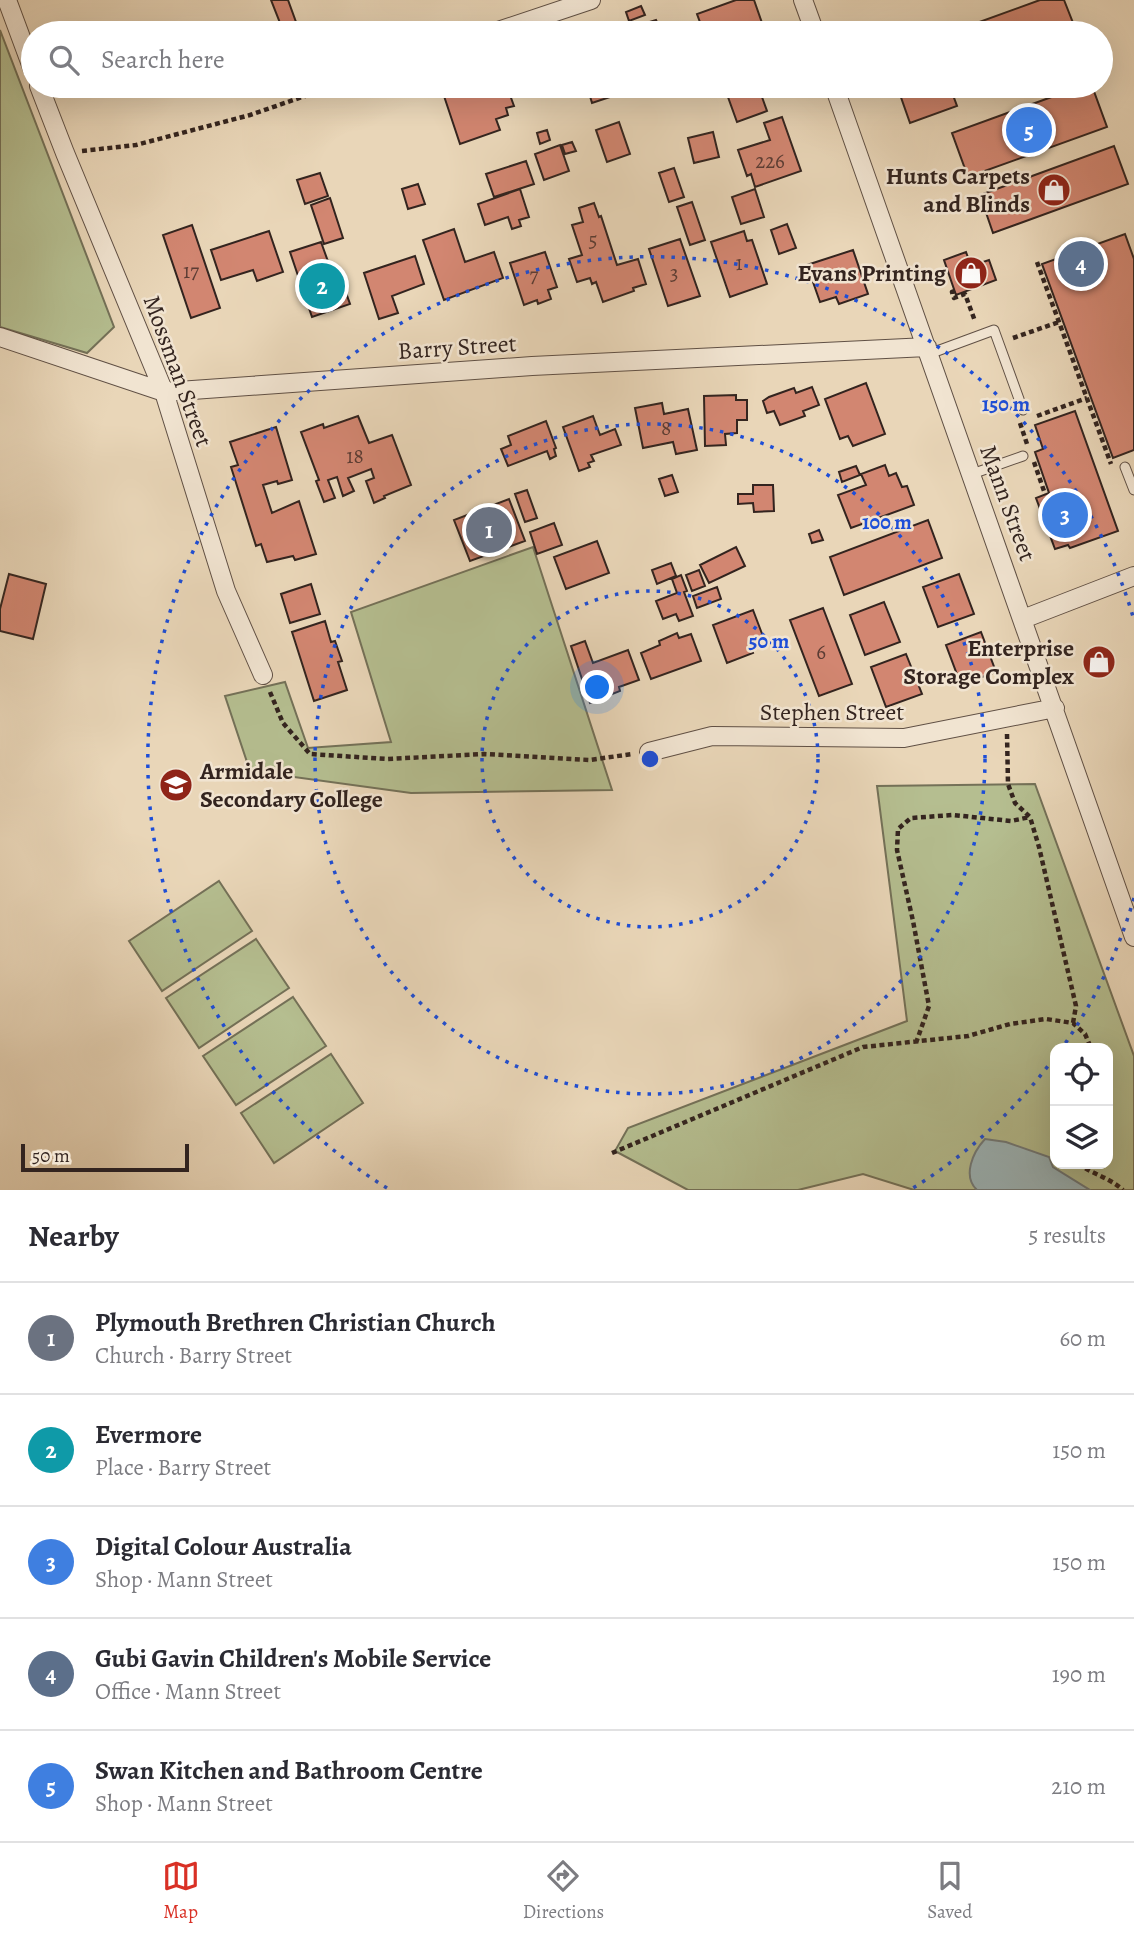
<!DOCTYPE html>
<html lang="en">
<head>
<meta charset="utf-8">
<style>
  :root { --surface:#fff; --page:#f7f7f7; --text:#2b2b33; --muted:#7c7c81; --line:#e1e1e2; --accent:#d93025 }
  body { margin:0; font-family:Alegreya,serif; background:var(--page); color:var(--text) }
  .controls { position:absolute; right:21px; bottom:21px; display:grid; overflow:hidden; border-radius:14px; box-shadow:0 7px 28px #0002 }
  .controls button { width:63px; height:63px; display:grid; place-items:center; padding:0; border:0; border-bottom:2px solid var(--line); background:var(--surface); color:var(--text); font:35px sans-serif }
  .scale { position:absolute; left:21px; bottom:18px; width:168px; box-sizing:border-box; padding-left:7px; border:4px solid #33241f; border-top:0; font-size:19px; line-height:24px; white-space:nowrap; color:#33241f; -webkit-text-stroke:5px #f1e4d1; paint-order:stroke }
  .you { position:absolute; left:598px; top:688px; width:24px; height:24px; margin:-18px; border:5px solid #fff; border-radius:50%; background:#1a73e8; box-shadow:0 0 0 10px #1a73e833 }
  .badge { display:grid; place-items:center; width:46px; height:46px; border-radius:50%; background:var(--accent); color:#fff; font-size:23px; font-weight:700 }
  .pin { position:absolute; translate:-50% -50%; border:4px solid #fff; box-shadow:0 2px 7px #0006 }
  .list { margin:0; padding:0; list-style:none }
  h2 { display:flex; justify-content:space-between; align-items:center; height:91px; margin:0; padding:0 28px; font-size:30px }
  h2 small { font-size:23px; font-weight:400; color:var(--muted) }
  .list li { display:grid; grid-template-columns:46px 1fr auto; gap:21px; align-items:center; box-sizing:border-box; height:112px; padding:0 28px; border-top:2px solid var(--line) }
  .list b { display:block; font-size:26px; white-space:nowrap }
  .list p { margin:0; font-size:23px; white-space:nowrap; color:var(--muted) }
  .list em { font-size:23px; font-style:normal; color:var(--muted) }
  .icon { flex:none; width:38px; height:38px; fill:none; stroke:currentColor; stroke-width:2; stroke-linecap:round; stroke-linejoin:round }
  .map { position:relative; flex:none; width:1134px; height:1190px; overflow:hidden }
  .search { position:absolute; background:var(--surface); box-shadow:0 7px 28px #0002; left:21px; right:21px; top:21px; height:77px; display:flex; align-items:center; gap:18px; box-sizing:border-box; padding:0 24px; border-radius:38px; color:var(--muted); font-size:26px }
  .sheet { height:651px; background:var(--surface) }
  nav { display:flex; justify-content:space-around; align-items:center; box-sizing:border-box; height:98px; border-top:2px solid var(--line); background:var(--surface); font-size:19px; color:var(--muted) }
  nav a { display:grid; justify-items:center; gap:4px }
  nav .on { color:var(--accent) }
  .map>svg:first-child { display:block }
</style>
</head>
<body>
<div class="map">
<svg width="1134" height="1190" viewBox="0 0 1134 1190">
  <rect width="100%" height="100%" fill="#e9d6b8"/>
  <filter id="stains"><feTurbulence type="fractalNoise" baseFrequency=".00286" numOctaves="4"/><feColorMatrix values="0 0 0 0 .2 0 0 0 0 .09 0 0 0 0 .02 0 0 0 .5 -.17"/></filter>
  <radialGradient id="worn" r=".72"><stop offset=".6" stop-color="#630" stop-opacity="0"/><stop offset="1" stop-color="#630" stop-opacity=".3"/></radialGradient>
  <path fill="#b5be90" stroke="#747158" stroke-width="2" fill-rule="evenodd" d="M0,30L114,327L87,353L0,327Z
    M533,547L612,790L411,793L250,771L225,696L285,682L308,748L391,742L351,612Z
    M1035,784L1134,1056V1190H914L863,1174L798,1190H688L615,1151L628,1128L907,1021L877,786ZM1055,1048H1108V1164H1055Z
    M219,881L252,931L162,991L129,941Z
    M256,939L289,988L199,1048L166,998Z
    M293,997L326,1046L236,1105L203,1056Z
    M331,1054L363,1103L274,1163L241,1113Z"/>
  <path fill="#9cb6ba" stroke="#727c7c" stroke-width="2" d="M985,1139L1006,1142L1049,1157L1053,1167L1090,1190H977C962,1176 973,1152 985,1139Z"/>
  <path fill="#d28671" stroke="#33241f" stroke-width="2" d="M271,0H288L300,33H284Z
    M736,0H754L762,23L748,28L750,33H704L697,14Z
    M1040,0H1064L1077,33H949Z
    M641,6L645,15L629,21L626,12Z
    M656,20L662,33H636L634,27Z
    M621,23L624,33H591Z
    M475,86H479L481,92L498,86L499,90L507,87L514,106L506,108L508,115L496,119L500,130L460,144L444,96Z
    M587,86H627L628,91L592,103Z
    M663,86H687L688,91L665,96Z
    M724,86H758L767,111L737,122Z
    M897,86H980L953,95L957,106L910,123Z
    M1082,86H1092L1107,127L968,177L952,133Z
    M782,117L801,171L755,187L751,174L747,176L738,150L770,140L764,123Z
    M619,122L630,154L607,162L596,130Z
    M547,130L550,140L540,144L537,133Z
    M713,132L719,157L694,163L688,138Z
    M572,142L576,151L565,154L562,145Z
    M560,145L569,171L544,180L535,154Z
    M1114,146L1128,184L993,233L980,195Z
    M526,161L534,184L494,197L486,174Z
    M674,168L684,197L669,202L659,173Z
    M320,173L328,196L305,204L297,180Z
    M418,184L425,204L408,209L402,189Z
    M520,189L529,217L519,220L521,226L512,229L508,217L485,225L478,204Z
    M755,189L764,217L741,224L732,197Z
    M330,198L343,238L324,244L311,205Z
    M692,202L705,240L690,245L677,207Z
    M594,203L599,217L601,216L617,265L638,259L646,284L633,288L634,291L603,302L596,282L592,284L590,278L577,282L569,259L582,255L572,225L583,222L579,208Z
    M787,224L796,248L779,254L771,230Z
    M192,225L220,308L191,318L163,235Z
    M454,229L465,262L494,252L503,278L444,300L423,240Z
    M269,231L283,272L257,281L253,270L221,280L211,250Z
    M744,231L747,241L752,240L767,284L730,297L711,242Z
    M1125,234L1134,259V450L1113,458L1042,264Z
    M680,239L700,296L668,306L649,249Z
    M321,242L330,267L336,265L350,304L312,317L290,252Z
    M853,250L868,294L839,304L836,297L820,302L807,265Z
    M545,252L557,287L548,290L551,299L538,304L537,300L524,305L510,263Z
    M966,252L971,266L989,260L996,280L956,295L944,260Z
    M415,256L424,284L392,296L398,313L379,319L364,273Z
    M866,383L885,434L853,446L848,436L840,439L825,399Z
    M812,387L819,405L803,411L805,416L780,425L774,411L767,413L763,401L769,397L794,388L796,393Z
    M736,395V400H747V420H737V433L725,434L726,445L705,446L704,396Z
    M662,403L664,414L688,409L697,450L676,454L673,442L643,448L635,408Z
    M1075,411L1118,531L1070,548L1068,545L1055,549L1036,498L1049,493L1035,452L1043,449L1035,425Z
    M358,416L369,443L392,435L411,485L384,496L385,498L374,503L366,481L374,478L371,469L348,478L354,491L343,496L337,477L328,480L335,498L324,502L316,481L319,480L301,432L323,424L324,428Z
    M593,416L600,435L615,429L621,445L591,455L594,461L588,463L590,467L579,471L563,427Z
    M546,421L556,448L554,449L556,456L550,459L547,451L508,466L501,449L511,445L508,436Z
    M276,427L292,480L278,484L277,481L263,485L272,513L299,501L316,554L295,560L293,556L267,562L261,544L256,546L231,467L238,465L230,442Z
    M885,465L889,476L896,473L902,487L907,486L914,505L851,528L838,495L866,485L861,474Z
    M856,466L860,475L842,482L839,472Z
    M672,475L678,492L665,496L659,479Z
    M753,485H773L774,511L754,512L753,503L738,504V494H753Z
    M527,490L537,518L525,522L515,494Z
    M509,499L525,541L470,561L454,520Z
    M928,520L942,558L844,595L830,557Z
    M554,523L562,545L537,554L530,532Z
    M819,530L823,540L812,543L809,534Z
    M597,541L609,573L566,589L554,557Z
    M736,547L745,566L709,583L700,565Z
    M671,563L676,576L657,584L652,570Z
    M699,570L705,586L692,591L686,575Z
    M9,574L46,584L33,639L0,631V609Z
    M959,574L974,614L938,627L923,587Z
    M681,575L687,591L684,592L693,616L679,621L676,614L663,619L656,601L677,593L672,579Z
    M311,584L320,614L290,623L281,594Z
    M717,587L721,599L697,608L693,596Z
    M884,602L900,642L865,655L850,615Z
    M823,608L852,684L819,696L790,620Z
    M753,610L764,639L750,644L753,653L727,663L713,625Z
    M325,621L331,642L335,641L342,661L338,662L347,690L314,701L292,632Z
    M981,632L996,672L961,685L946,645Z
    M677,633L679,638L691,634L701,661L651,679L641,653L660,645L659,641Z
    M585,641L593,663L628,650L639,680L619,687L620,691L590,703L571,646Z
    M906,654L922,694L886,707L871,667Z"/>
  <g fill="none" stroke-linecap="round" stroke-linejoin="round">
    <defs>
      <path id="service" d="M929,354L994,330L1023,410
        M1125,467L1134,490
        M972,474L1023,456"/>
      <path id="minor" d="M7,0L33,70
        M803,0L815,33
        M492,33L591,0
        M39,86L65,153L164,392L226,591L263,675
        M834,86L1134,937
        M0,337L164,392L532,366L927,347
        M1023,619L1134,576
        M649,752L712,736L904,738L1055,708"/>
    </defs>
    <use href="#service" stroke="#605045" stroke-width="11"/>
    <use href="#minor" stroke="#605045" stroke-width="20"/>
    <path stroke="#33241f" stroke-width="4.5" stroke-dasharray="5 3.5" stroke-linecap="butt" d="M82,151L136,145L250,115L334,86
      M1037,262L1111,464
      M955,291L952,292L954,298L965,294L975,321
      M1013,338L1059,322
      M1037,416L1087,398
      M1020,423L1027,444
      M1034,462L1045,494
      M270,692L283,723L310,754L387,759L484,754L590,760L632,754
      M1007,734L1008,784L1015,803L1030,817L1039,847L1076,1006L1073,1023
      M916,1043L929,1006L913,921L897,850L898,829L911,818L953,815L1011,821L1030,817
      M612,1153L863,1047L968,1036L1010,1024L1046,1019L1073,1023L1085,1034L1091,1048
      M1078,1164C1093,1174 1110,1178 1123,1190"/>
    <use href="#service" stroke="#f1e4d1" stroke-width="9"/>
    <use href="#minor" stroke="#f1e4d1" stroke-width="18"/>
  </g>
  <g fill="none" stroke="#1d4ed8" stroke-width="3.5" stroke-dasharray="3.5 7">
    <circle cx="650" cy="759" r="168"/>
    <circle cx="650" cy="759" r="335"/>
    <path d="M1134 898A503 503 0 0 1 1062 1048M1054 1058A503 503 0 0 1 913 1188M387 1188A503 503 0 1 1 1134 620"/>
  </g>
  <defs>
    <symbol id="shop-disc" viewBox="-11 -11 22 22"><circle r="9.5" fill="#8f2418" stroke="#f1e4d1"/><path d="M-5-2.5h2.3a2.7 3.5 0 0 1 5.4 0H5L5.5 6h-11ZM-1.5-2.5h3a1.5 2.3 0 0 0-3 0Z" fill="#fff"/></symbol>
    <symbol id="school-disc" viewBox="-11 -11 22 22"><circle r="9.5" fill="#8f2418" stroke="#f1e4d1"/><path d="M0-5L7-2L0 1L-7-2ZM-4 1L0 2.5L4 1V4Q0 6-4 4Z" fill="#fff"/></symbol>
  </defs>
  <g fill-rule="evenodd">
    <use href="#shop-disc" x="1035" y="171" width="38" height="38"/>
    <use href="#shop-disc" x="952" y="254" width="38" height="38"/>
    <use href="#shop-disc" x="1080" y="643" width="38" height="38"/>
    <use href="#school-disc" x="157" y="766" width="38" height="38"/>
  </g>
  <g text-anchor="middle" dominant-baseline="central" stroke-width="5" stroke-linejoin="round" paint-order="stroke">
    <g font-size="21" fill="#5b3c34">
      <text x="770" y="161">226</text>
      <text x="593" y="240">5</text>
      <text x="739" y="263">1</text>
      <text x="191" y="271">17</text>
      <text x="674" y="273">3</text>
      <text x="534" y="275">7</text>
      <text x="666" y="428">8</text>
      <text x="355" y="456">18</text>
      <text x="821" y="652">6</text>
    </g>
    <g font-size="24" font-weight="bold" fill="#33241f" stroke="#f1e4d1" text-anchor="end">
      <text x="1030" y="176">Hunts Carpets<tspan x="1030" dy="28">and Blinds</tspan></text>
      <text x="946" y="273">Evans Printing</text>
      <text x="1074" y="648">Enterprise<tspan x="1074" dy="28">Storage Complex</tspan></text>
      <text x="200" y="771" text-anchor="start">Armidale<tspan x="200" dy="28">Secondary College</tspan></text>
    </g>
    <g font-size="24" fill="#33241f" stroke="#f1e4d1">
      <text transform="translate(457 347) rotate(-4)">Barry Street</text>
      <text transform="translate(178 371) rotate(70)">Mossman Street</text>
      <text transform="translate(1008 503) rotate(70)">Mann Street</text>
      <text x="832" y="712">Stephen Street</text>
    </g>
  </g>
  <circle cx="650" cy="759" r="10" fill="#1d4ed8" stroke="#f1e4d1" stroke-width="3.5"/>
  <g font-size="21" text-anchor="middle" font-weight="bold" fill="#1d4ed8" stroke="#f1e4d1" stroke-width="5" stroke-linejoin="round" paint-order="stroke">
    <text x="1006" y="411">150 m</text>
    <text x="887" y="529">100 m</text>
    <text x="769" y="648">50 m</text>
  </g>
  <rect width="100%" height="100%" filter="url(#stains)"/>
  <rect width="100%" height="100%" fill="url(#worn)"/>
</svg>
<div class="controls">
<button><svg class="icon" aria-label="locate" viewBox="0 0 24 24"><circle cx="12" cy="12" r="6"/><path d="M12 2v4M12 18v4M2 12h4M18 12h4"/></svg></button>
<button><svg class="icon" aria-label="layers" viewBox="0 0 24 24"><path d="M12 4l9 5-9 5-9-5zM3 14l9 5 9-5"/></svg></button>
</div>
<div class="scale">50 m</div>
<div class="you"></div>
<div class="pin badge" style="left:489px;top:530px;background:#6b7280">1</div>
<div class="pin badge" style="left:322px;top:286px;background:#0f9aa8">2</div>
<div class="pin badge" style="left:1065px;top:515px;background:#3f7fe0">3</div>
<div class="pin badge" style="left:1081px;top:264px;background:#5c6f8a">4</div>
<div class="pin badge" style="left:1029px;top:130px;background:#3f7fe0">5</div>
<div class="search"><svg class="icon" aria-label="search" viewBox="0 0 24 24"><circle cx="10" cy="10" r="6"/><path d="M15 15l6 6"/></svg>Search here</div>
</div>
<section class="sheet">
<h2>Nearby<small>5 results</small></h2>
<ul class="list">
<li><span class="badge" style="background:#6b7280">1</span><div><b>Plymouth Brethren Christian Church</b><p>Church · Barry Street</p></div><em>60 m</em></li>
<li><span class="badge" style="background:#0f9aa8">2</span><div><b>Evermore</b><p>Place · Barry Street</p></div><em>150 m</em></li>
<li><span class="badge" style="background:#3f7fe0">3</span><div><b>Digital Colour Australia</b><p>Shop · Mann Street</p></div><em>150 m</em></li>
<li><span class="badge" style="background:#5c6f8a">4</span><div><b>Gubi Gavin Children's Mobile Service</b><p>Office · Mann Street</p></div><em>190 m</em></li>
<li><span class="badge" style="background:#3f7fe0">5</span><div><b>Swan Kitchen and Bathroom Centre</b><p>Shop · Mann Street</p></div><em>210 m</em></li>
</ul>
</section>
<nav>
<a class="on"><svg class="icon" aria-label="map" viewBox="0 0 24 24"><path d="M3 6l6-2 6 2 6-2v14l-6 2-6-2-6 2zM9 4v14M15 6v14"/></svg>Map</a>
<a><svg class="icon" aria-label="directions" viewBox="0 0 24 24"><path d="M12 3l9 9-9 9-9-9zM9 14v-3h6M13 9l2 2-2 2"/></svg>Directions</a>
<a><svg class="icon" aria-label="saved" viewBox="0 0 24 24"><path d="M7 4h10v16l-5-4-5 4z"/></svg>Saved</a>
</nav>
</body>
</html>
